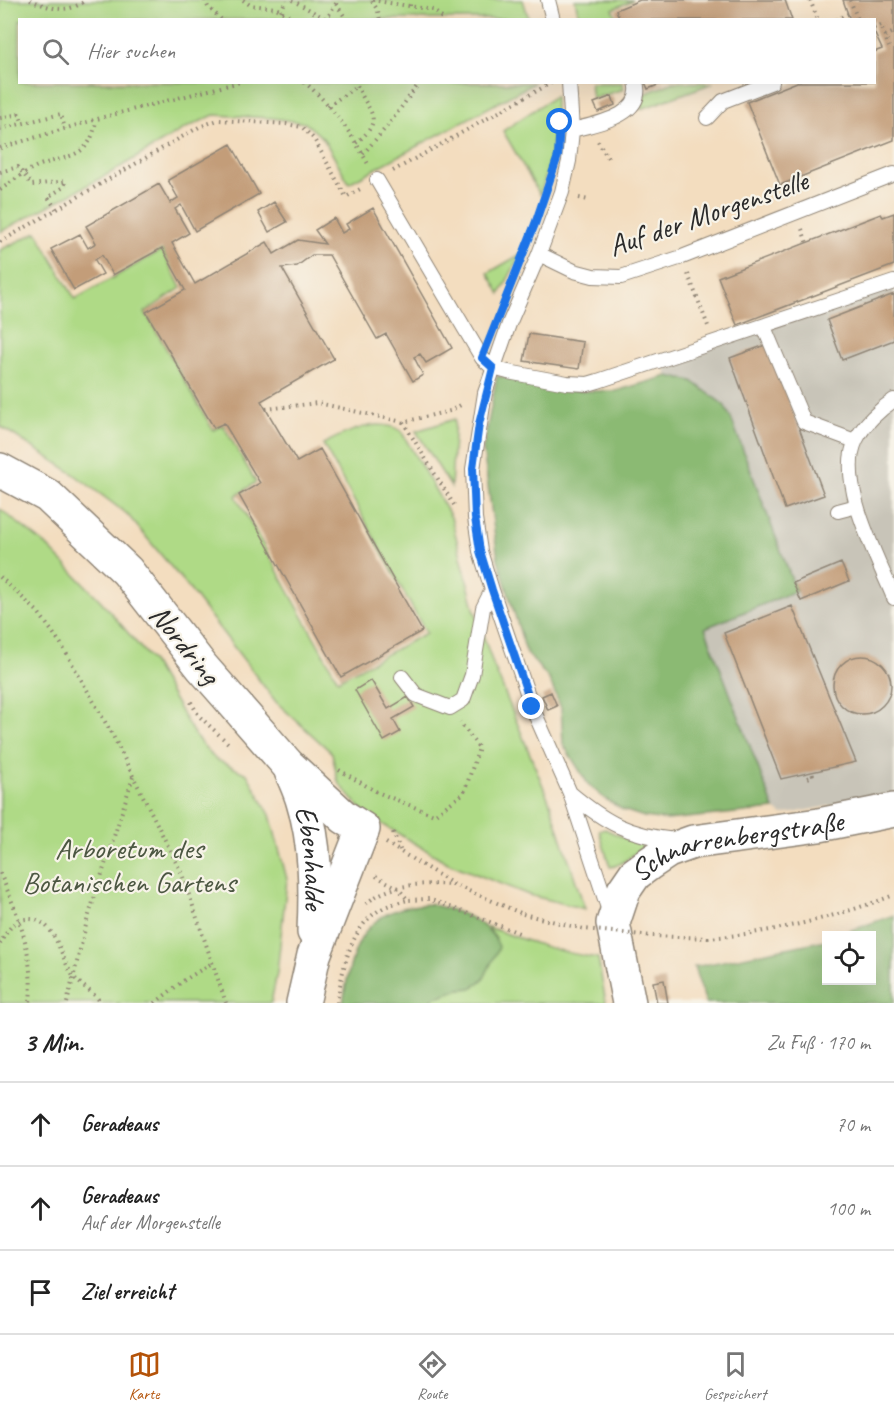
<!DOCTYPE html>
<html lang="de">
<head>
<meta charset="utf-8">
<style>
  :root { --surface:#fff; --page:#f2f2f2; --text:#222; --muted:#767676; --line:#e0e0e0; --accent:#b45309 }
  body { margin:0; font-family:Caveat,sans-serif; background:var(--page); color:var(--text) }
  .controls { position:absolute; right:18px; bottom:18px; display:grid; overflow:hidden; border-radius:0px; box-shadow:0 6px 24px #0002 }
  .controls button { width:54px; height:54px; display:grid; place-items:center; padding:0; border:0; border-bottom:2px solid var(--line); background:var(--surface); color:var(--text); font:30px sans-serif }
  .stop { position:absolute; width:18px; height:18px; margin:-14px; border:4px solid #1a73e8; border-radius:50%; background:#fff }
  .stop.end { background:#1a73e8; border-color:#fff; box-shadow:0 2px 6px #0008 }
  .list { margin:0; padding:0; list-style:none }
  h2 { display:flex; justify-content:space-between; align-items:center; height:78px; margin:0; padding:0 24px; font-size:26px }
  h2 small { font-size:20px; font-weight:400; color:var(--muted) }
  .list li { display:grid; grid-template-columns:39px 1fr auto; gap:18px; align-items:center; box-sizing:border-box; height:84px; padding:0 24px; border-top:2px solid var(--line) }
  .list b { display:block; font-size:22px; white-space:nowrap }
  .list p { margin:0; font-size:20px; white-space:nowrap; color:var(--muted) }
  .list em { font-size:20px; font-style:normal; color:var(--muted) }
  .icon { flex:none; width:33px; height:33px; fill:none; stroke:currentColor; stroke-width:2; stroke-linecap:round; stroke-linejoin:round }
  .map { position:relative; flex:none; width:894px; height:1003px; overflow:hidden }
  .search { position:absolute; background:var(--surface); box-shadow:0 6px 24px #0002; left:18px; right:18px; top:18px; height:66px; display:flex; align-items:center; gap:15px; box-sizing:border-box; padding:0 21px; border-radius:0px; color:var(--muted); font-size:22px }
  .sheet { height:330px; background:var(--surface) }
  nav { display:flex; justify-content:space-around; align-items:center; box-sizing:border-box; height:84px; border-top:2px solid var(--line); background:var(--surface); font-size:16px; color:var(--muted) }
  nav a { display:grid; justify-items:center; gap:3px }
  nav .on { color:var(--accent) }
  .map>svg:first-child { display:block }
</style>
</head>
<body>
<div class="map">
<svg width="894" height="1003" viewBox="0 0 894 1003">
  <rect width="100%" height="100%" fill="#f7f3e8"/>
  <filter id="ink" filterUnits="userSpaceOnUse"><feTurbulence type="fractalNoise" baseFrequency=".0167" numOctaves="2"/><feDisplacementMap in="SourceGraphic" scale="12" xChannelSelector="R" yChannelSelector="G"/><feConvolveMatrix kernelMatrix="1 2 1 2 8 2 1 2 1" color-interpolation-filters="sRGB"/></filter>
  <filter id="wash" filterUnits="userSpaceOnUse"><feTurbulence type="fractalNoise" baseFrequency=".008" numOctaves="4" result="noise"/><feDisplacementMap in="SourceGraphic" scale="24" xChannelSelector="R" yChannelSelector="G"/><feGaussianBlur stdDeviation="1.35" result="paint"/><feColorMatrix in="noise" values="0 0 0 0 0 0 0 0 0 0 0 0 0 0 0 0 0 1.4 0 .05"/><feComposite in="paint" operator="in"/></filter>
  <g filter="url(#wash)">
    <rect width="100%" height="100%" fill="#f3ddbf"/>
    <path fill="#c8c4b8" d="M894,282V794L782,815L774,809L705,628L796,591L768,520L692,381L668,376L662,361Z"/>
    <path fill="#afda86" stroke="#6d8258" stroke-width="1.5" d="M0,0H523L529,19L20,20V82L534,83L349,183L323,138L305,123L272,118L214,115L182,130L112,172L0,232Z
      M575,0H633L613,9L617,19L580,20Z
      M590,83H622L624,89L592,99Z
      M672,83V82L713,83L641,109L644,94Z
      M555,96C555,135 552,158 540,195L503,131Z
      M37,232L75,299L162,250L181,288L145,312L213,430L223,425L256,482L236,496L338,680L426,633L323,444C345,433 377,416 401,431L451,517L474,608L493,664L550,803L585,909L529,895L448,863L365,814L338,782L332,753L276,702L187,586L127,514L71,472L0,426V250Z
      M521,254L500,294L488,273Z
      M455,419L451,487L416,431Z
      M0,509L46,545L101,601L151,660L195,736L215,759L247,774L270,815L287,879L277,973L271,1003H0Z
      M605,829L633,842L642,843L643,848C632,854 622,866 610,867L599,831Z
      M488,927C524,940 559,953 598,958L606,1003H431L433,998L459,989L473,988L484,978L489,966L496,939Z"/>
    <path fill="#8bba73" stroke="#5b724f" stroke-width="1.5" d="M497,376L581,391H616L668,376L692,381L724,405L731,418L796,591L705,628L774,809L667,820L644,817L623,810L605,799L588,784L563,744L561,708L549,679L526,652L498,559L483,449Z
      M430,904C457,911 488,919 499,947L484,978L473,988L459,989L433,998L431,1003H343C352,945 363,907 430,904Z
      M894,915V1003H706L694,967L826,940V980H872V936L838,935Z"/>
    <g id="blocks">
      <path fill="#c39d79" d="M640,0H785L792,20H620L616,10Z
        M843,0H894V140L780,185L747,102L797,82H874V52L882,49L874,32V20H850Z
        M645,82H663V83L648,89Z
        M612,96L615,105L598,112L594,103Z
        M231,144L259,194L195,231L181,205L175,209L189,233L172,243L195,284L267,242L274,254L298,240L325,244L315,230L334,218L342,233L349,229L346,224L373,208L452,348L426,363L420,354L414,357L423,375L413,381L386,334L377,339L329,255H312L297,266L282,268L334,359L261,401L297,462L320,449L422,631L341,677L239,495L260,483L224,423L214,428L146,312L185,290L162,248L113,275L102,255L95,260L103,274L74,290L51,249L80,234L88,248L96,243L86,226L159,184L170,203L178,198L168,180Z
        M274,202L287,222L269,232L258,212Z
        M894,213V265L737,325L718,277L881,214L883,217Z
        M894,294V340L842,360L827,320Z
        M529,334L583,342L579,369L524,361Z
        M768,344L824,495L785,509L730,358Z
        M841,563L849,581L801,601L793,583Z
        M792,606L856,762L781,779L724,633Z
        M833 685a29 29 0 1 1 58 0a29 29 0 1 1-58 0Z
        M371,680L388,709L408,697L414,707L393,719L400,732L384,741L355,690Z
        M551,692L557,706L548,710L542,696Z
        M664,980L668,1003H657L653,982Z"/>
    </g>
  </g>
  <g filter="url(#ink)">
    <use href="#blocks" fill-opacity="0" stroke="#8f8475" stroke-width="1.5"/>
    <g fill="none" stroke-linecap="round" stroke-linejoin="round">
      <defs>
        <path id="lane" d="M548,0L553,20
          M569,82L572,130L569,161L562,192L539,254L509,324L485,393L473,469L475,518L480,551L492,590L532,707L570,793L610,914
          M707,118L723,101L772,82
          M572,130C595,124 646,116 636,82
          M377,180L482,358L493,368L508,372L567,383L588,384L598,381L894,282
          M539,254L574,271L593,276L621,277L682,257L894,174
          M764,327L804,422L855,441
          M894,400C880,409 864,424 856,440C836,482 878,558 894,598
          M838,511L857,506
          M402,677L416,695L450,708L463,700L472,675L483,608L492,590
          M570,793C606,823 628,835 675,840"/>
        <g id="secondary">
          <path d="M0,470L48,496L127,571L202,667L288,765L344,817L363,829L314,955L303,1003"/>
          <path id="s1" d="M291,771C295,781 300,791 303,802C316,843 316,889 314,932"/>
          <path id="s2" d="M629,1003L613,923L624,890L635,874L650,863L668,851L693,842L819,825L894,810"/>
        </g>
      </defs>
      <use href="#lane" stroke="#8f8475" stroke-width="16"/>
      <use href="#secondary" stroke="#8f8475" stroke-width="36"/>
      <path stroke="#8f8475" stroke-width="4" stroke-dasharray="1.5 4.5" stroke-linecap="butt" d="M30,0C50,8 67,15 86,0
        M205,0L208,7L222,20
        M243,0L250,5L276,8L296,20
        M292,0L326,19
        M372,0L433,10L444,20
        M810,0L818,20
        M850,0L858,20
        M372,1L378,11L380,20
        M336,4L347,20
        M410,6V0
        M281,11L286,0
        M326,20L338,0
        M836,20L848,14
        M874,28L881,25L889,47
        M885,36L894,32
        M874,41L878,40
        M304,82C331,104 352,134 368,164
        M328,106L357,86
        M0,118L19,114L23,123
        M0,129L61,114L65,129
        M598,141L608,158
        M356,143C388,117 366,112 356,82
        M0,148L104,117L240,82
        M363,154L389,124L420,82
        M393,171L551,83
        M0,172L18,167L32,185L66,181L64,187L48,197L56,209
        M0,190C13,181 25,171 40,165C69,155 91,158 96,120
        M579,198L589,200
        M802,229L807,243
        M0,242L199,127L218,120L286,124L302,127L314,139L346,197L362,188
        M688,274L708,326
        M266,409L318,403L403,422L450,411L464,403
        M403,422L454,505
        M0,577L38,612L61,644L112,734L182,874L226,1003
        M191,702L199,716L230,745
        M339,770L377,792L434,815L464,793L479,748L460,722
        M808,778L813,776L812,772
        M393,832L401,852
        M386,843L455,885L523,914
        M0,873C19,917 34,953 30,1003
        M376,876L398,888L408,900L429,899L519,933
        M366,904C388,883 424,883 453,885
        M708,938C772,933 834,918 894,895
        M0,944C5,934 13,920 26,919C57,917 59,958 74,977C82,987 94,992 101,1003
        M67,1003L87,921L133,777
        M155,1003L183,981L212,963
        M337,1003C343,968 350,924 385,907C392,904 400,902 408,900"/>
      <use href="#lane" stroke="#fff" stroke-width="14"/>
      <use href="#secondary" stroke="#fff" stroke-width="33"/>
      <path stroke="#8f8475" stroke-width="4" stroke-dasharray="1.5 4.5" stroke-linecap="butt" d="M523,914L584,929L652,936L708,938"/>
    </g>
  </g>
  <g fill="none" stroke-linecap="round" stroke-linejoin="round" filter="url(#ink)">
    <path stroke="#1a73e8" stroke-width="8" d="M532,707L492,590L480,551L475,518L473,468L479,424L493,368L482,358L535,224L558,156L560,122"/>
  </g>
  <g text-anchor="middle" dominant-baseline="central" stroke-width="4.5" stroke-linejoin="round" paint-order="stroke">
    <g font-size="30" fill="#2b2b2b" stroke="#f7f3e8">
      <text transform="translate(708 213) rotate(-19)">Auf der Morgenstelle</text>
      <text transform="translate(185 644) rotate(51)">Nordring</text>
      <text stroke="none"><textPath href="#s2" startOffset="244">Schnarrenbergstraße</textPath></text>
      <text stroke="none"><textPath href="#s1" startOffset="90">Ebenhalde</textPath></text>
    </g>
    <g font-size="30" fill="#4c5742" stroke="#f7f3e8">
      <text x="129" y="848">Arboretum des<tspan x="129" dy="34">Botanischen Gartens</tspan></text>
    </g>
  </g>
</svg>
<div class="controls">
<button><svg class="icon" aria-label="locate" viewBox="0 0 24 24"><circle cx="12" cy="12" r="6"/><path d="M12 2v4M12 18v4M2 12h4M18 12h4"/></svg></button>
</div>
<div class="stop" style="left:560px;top:122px"></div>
<div class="stop end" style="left:532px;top:707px"></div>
<div class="search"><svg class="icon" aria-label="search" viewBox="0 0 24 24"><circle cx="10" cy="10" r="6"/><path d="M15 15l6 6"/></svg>Hier suchen</div>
</div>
<section class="sheet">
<h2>3 Min.<small>Zu Fuß · 170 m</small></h2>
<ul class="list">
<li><svg class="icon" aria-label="ahead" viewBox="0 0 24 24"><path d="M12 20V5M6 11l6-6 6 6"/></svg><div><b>Geradeaus</b></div><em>70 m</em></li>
<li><svg class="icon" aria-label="ahead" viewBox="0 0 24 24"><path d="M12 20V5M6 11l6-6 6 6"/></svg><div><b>Geradeaus</b><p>Auf der Morgenstelle</p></div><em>100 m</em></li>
<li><svg class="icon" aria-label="arrive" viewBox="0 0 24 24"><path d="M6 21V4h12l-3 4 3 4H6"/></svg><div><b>Ziel erreicht</b></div></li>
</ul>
</section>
<nav>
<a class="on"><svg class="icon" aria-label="map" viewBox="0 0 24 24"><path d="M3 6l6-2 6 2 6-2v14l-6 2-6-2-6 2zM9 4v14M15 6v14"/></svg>Karte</a>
<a><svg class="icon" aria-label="directions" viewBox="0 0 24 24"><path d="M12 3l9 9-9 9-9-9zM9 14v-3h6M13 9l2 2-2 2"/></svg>Route</a>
<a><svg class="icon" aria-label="saved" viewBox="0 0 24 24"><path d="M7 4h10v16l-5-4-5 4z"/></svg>Gespeichert</a>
</nav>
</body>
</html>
